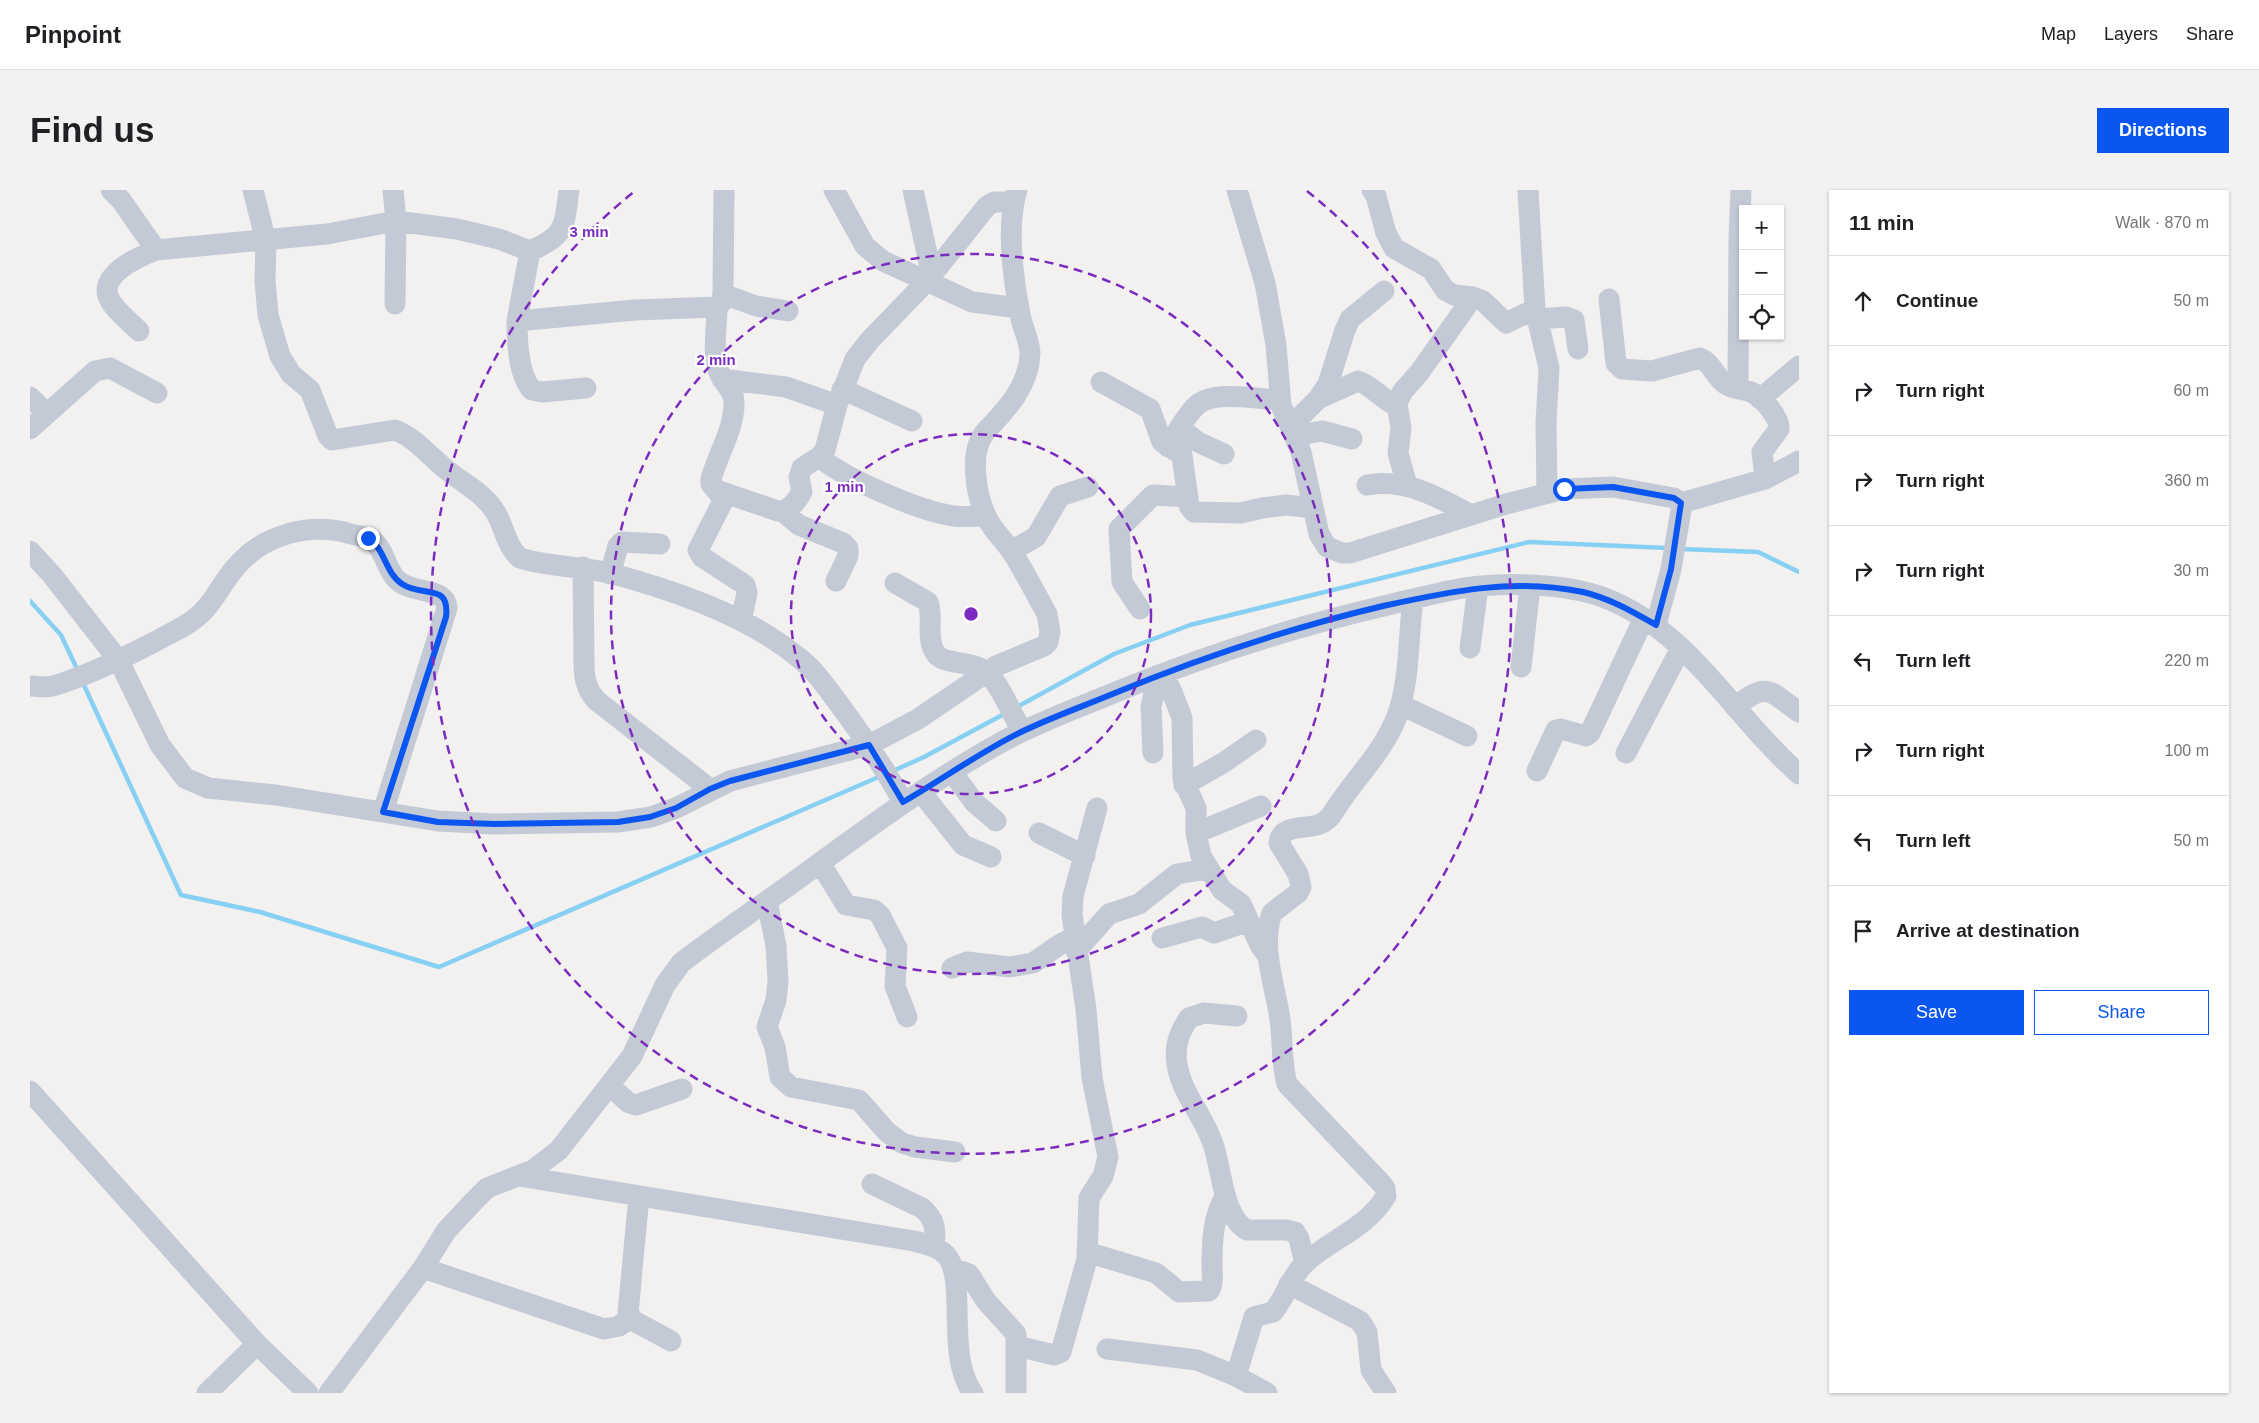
<!DOCTYPE html>
<html lang="en">
<head>
<meta charset="utf-8">
<style>
  :root { --surface:#fff; --page:#f2f2f2; --text:#202124; --muted:#757577; --line:#e0e0e0; --accent:#0b56f1 }
  body { margin:0; font-family:Helvetica,sans-serif; background:var(--page); color:var(--text) }
  .controls { position:absolute; right:15px; top:15px; display:grid; overflow:hidden; border-radius:0px; box-shadow:0 1px 4px #0004 }
  .controls button { width:45px; height:45px; display:grid; place-items:center; padding:0; border:0; border-bottom:1px solid var(--line); background:var(--surface); color:var(--text); font:25px sans-serif }
  .stop { position:absolute; width:15px; height:15px; margin:-11px; border:4px solid #0b56f1; border-radius:50%; background:#fff }
  .stop.end { background:#0b56f1; border-color:#fff; box-shadow:0 1px 5px #0008 }
  .list { margin:0; padding:0; list-style:none }
  h2 { display:flex; justify-content:space-between; align-items:center; height:65px; margin:0; padding:0 20px; font-size:21px }
  h2 small { font-size:16px; font-weight:400; color:var(--muted) }
  .list li { display:grid; grid-template-columns:32px 1fr auto; gap:15px; align-items:center; box-sizing:border-box; height:90px; padding:0 20px; border-top:1px solid var(--line) }
  .list b { display:block; font-size:19px; white-space:nowrap }
  .list em { font-size:16px; font-style:normal; color:var(--muted) }
  .actions { display:flex; gap:10px; padding:15px 20px }
  .actions a { flex:1; padding:11px 0; border:1px solid var(--accent); border-radius:0px; text-align:center; font-size:18px; color:var(--accent) }
  .actions .main { background:var(--accent); color:#fff }
  .icon { flex:none; width:28px; height:28px; fill:none; stroke:currentColor; stroke-width:2; stroke-linecap:round; stroke-linejoin:round }
  .map { position:relative; flex:none; width:1769px; height:1203px; overflow:hidden; border-radius:0px }
  header { display:flex; align-items:center; gap:30px; box-sizing:border-box; height:70px; padding:0 25px; background:var(--surface); border-bottom:1px solid var(--line) }
  header strong { font-size:24px }
  nav { display:flex; gap:28px; margin-inline-start:auto; font-size:18px }
  .intro { display:flex; align-items:center; justify-content:space-between; box-sizing:border-box; height:120px; padding:0 30px }
  h1 { margin:0; font-size:35px }
  .button { padding:12px 22px; border-radius:0px; background:var(--accent); color:#fff; font-size:18px; font-weight:700 }
  main { display:flex; gap:30px; padding:0 30px }
  aside { flex:1; background:var(--surface); border-radius:0px; box-shadow:0 1px 4px #0004 }
  .map>svg:first-child { display:block }
</style>
</head>
<body>
<header>
<strong>Pinpoint</strong>
<nav><a>Map</a><a>Layers</a><a>Share</a></nav>
</header>
<div class="intro"><h1>Find us</h1><a class="button">Directions</a></div>
<main>
<div class="map">
<svg width="1769" height="1203" viewBox="0 0 1769 1203">
  <rect width="100%" height="100%" fill="#f3f0f0"/>
  <g fill="none" stroke-linecap="round" stroke-linejoin="round">
    <path stroke="#86d0f3" stroke-width="4.5" d="M1651,359L1728,362L1769,382
      M0,411L31,445L48,481
      M52,491L151,705L230,722L409,777L851,586
      M985,518L1084,464L1160,435L1499,352L1638,358
      M863,581L894,567L976,523"/>
    <path stroke="#c3cad6" stroke-width="21" d="M81,0L91,10L126,60
      M223,0L236,52L235,91L238,125L250,166L261,184L280,200L298,246L302,250L365,240C386,248 400,267 417,280C434,294 452,302 464,320C474,334 476,357 490,368C517,377 554,376 583,384C646,401 719,426 769,468C785,480 797,498 809,514C832,545 854,577 873,612
      M363,0L366,31L365,114
      M694,0L693,101L692,112L687,117C687,137 682,162 689,182C692,192 704,200 704,212C705,237 688,264 681,289V294L691,306L692,313L668,360L672,367L715,395L717,403L711,431
      M804,0L835,56L853,71L942,112L989,118
      M883,0L902,86
      M1207,0L1235,93L1246,155L1251,215L1271,262L1289,344L1297,357L1312,363H1320L1476,314L1534,299L1583,297L1644,308L1651,313V320L1641,379L1626,435
      M1342,0L1346,6L1356,43L1364,58L1401,79L1415,100L1424,105L1443,107L1453,111L1476,133L1505,119
      M1498,1L1505,119L1519,178L1516,233L1517,303
      M693,104L726,116L758,121
      M1579,109L1586,173L1592,179L1622,181L1670,168C1681,172 1685,186 1694,193C1702,200 1714,198 1723,203C1733,208 1750,228 1749,239L1732,262L1735,289
      M1508,129L1536,127L1544,130L1548,159
      M487,131L500,61
      M109,141C100,132 88,123 81,112C64,86 108,67 126,60L297,44L366,31L427,39L469,49L500,61C536,46 534,37 539,0
      M692,189L756,197L807,215
      M1071,192L1120,219L1132,252L1152,265L1159,316L1164,322L1211,323L1232,318L1256,315L1283,318
      M556,198L512,202L502,200C488,184 487,151 487,131L605,120L687,117
      M1708,198L1709,49L1711,0
      M812,199L882,231
      M0,207L17,224
      M1288,209L1328,191C1342,195 1353,211 1367,216
      M1730,209L1769,176
      M1260,237L1288,209L1298,194L1315,140L1320,129L1354,101
      M1150,238L1168,252L1194,264
      M0,239L65,181L80,178L127,203
      M1264,246L1292,241L1322,249
      M1138,257C1147,243 1155,226 1167,215C1184,200 1228,209 1250,210
      M789,267C814,288 885,319 918,325C930,328 944,326 956,326
      M1337,295C1375,288 1408,307 1441,325
      M1377,295L1368,263L1371,238L1367,213L1373,201L1389,183L1443,107
      M686,300L748,321C759,322 766,312 772,302L769,287L772,278L789,267L795,260L807,215L825,169L840,150L897,91L957,16L964,12H983
      M1651,313L1735,289L1769,271
      M752,321L769,335L813,353L818,358V366L806,391
      M0,361L22,385L89,471L130,555L155,588L178,598L246,605L408,631L464,634L588,632L621,627L646,618L700,591L839,555L888,529L966,476L1014,456L1018,452L1020,442L1017,424C1005,403 995,382 982,362C974,350 963,341 957,328C946,306 938,261 956,241C976,220 999,196 1000,164C1000,150 992,138 990,124C983,88 976,36 987,0
      M981,361L1006,347L1030,306L1058,297
      M553,377L554,472C554,487 556,500 567,511L680,599
      M580,384L588,356L592,352L630,354
      M865,393L898,412C904,428 895,449 906,464C914,475 941,470 956,482C970,493 982,525 992,541
      M1110,419L1092,392L1089,339L1123,305L1158,307
      M1440,458L1448,397
      M1491,477L1500,396
      M1133,484L1142,502L1152,528L1153,589L1166,618V643L1171,666L1192,700L1211,714L1230,755L1238,766
      M0,496C7,496 16,498 23,496C60,485 96,467 130,449C140,443 153,438 163,430C182,417 190,395 205,378C233,344 280,332 321,344C328,346 337,346 343,351C354,359 356,378 366,389C381,405 416,396 417,418L353,622
      M1371,515L1437,546
      M1705,517C1738,491 1738,500 1769,522
      M1123,563L1121,517L1128,485
      M1596,563L1651,458
      M1507,581L1526,540L1531,539L1556,546L1560,543L1614,428
      M922,582L944,612L966,631
      M1154,595L1193,573L1226,550
      M891,602L933,655L961,667
      M1009,643L1055,666
      M1166,643L1231,616
      M790,673L816,715L844,720L850,725L867,758L865,796L877,827
      M737,711L746,756L748,791L746,810L737,837L745,857L750,887L761,897L829,910L857,942L872,953L885,957L925,962
      M1132,748L1172,737L1184,743L1219,731
      M1046,761L1079,724L1109,714L1147,684L1177,679
      M922,778L937,772L980,777L1003,773L1029,755L1044,747
      M1207,826L1174,823L1159,828C1149,843 1144,856 1147,874C1151,903 1174,926 1183,954C1192,978 1192,1026 1217,1040H1256L1265,1042L1269,1049L1275,1073
      M580,896L599,913L606,915L652,899
      M0,901L227,1154L278,1203
      M489,986L884,1051C895,1054 907,1056 916,1065C938,1089 915,1166 943,1203
      M842,994L892,1018C906,1030 906,1040 904,1057
      M609,1006L598,1123L604,1131L641,1151
      M1057,1062L1126,1083L1149,1102L1179,1101C1184,1094 1182,1083 1182,1075C1182,1053 1183,1025 1195,1007
      M393,1078L574,1139L589,1136L601,1128
      M924,1079L939,1084L956,1111L986,1144V1203
      M1259,1094L1330,1131L1337,1142L1341,1180L1356,1203
      M987,1156L1024,1165L1031,1162L1057,1069L1059,1008L1073,986L1078,967L1062,888L1056,819L1042,725L1043,706L1067,618
      M1077,1159L1167,1170L1206,1186L1237,1203
      M1206,1186L1224,1127L1243,1122C1256,1107 1260,1087 1275,1073C1301,1049 1337,1038 1356,1006L1355,998L1351,993L1257,894C1251,872 1253,850 1250,829C1245,795 1230,757 1242,723L1268,703L1271,697L1268,684L1249,653C1251,633 1277,640 1290,634C1298,631 1302,625 1306,618C1326,587 1354,561 1367,526C1380,492 1378,446 1383,410
      M177,1203L227,1154
      M299,1203L393,1078L416,1041L444,1011L457,998L503,980L529,960L602,866L635,795L651,773C690,743 732,715 772,686C836,639 900,592 970,553C1004,534 1040,521 1076,506C1168,468 1262,437 1358,415C1383,409 1409,402 1434,398C1475,392 1536,393 1575,408C1660,441 1703,526 1769,584"/>
  </g>
  <g fill="none" stroke-linecap="round" stroke-linejoin="round">
    <path stroke="#0b56f1" stroke-width="6" d="M338,348C355,358 355,383 372,394C393,408 420,392 416,427L353,622L408,632L464,634L588,632L620,627L646,618L680,599L700,591L839,555L873,612C913,589 950,562 991,542C1020,528 1051,517 1080,505C1169,468 1260,438 1353,416C1422,401 1482,388 1553,402C1579,408 1603,422 1626,435L1641,379L1651,313L1644,308L1583,297L1534,299"/>
  </g>
  <g fill="none" stroke="#7b2cbf" stroke-width="2.5" stroke-dasharray="9 6">
    <circle cx="941" cy="424" r="180"/>
    <circle cx="941" cy="424" r="360"/>
    <path d="M1277 1A540 540 0 1 1 605 1"/>
  </g>
  <circle cx="941" cy="424" r="8" fill="#7b2cbf" stroke="#fff" stroke-width="2.5"/>
  <g font-size="15" text-anchor="middle" font-weight="bold" fill="#7b2cbf" stroke="#fff" stroke-width="4.5" stroke-linejoin="round" paint-order="stroke">
    <text x="559" y="47">3 min</text>
    <text x="686" y="175">2 min</text>
    <text x="814" y="302">1 min</text>
  </g>
</svg>
<div class="controls">
<button>+</button>
<button>−</button>
<button><svg class="icon" aria-label="locate" viewBox="0 0 24 24"><circle cx="12" cy="12" r="6"/><path d="M12 2v4M12 18v4M2 12h4M18 12h4"/></svg></button>
</div>
<div class="stop" style="left:1534px;top:299px"></div>
<div class="stop end" style="left:338px;top:348px"></div>
</div>
<aside>
<h2>11 min<small>Walk · 870 m</small></h2>
<ul class="list">
<li><svg class="icon" aria-label="ahead" viewBox="0 0 24 24"><path d="M12 20V5M6 11l6-6 6 6"/></svg><div><b>Continue</b></div><em>50 m</em></li>
<li><svg class="icon" aria-label="right" viewBox="0 0 24 24"><path d="M7 20v-9h11M14 6l5 5-5 5"/></svg><div><b>Turn right</b></div><em>60 m</em></li>
<li><svg class="icon" aria-label="right" viewBox="0 0 24 24"><path d="M7 20v-9h11M14 6l5 5-5 5"/></svg><div><b>Turn right</b></div><em>360 m</em></li>
<li><svg class="icon" aria-label="right" viewBox="0 0 24 24"><path d="M7 20v-9h11M14 6l5 5-5 5"/></svg><div><b>Turn right</b></div><em>30 m</em></li>
<li><svg class="icon" aria-label="left" viewBox="0 0 24 24"><path d="M17 20v-9H6M10 6l-5 5 5 5"/></svg><div><b>Turn left</b></div><em>220 m</em></li>
<li><svg class="icon" aria-label="right" viewBox="0 0 24 24"><path d="M7 20v-9h11M14 6l5 5-5 5"/></svg><div><b>Turn right</b></div><em>100 m</em></li>
<li><svg class="icon" aria-label="left" viewBox="0 0 24 24"><path d="M17 20v-9H6M10 6l-5 5 5 5"/></svg><div><b>Turn left</b></div><em>50 m</em></li>
<li><svg class="icon" aria-label="arrive" viewBox="0 0 24 24"><path d="M6 21V4h12l-3 4 3 4H6"/></svg><div><b>Arrive at destination</b></div></li>
</ul>
<div class="actions"><a class="main">Save</a><a>Share</a></div>
</aside>
</main>
</body>
</html>
